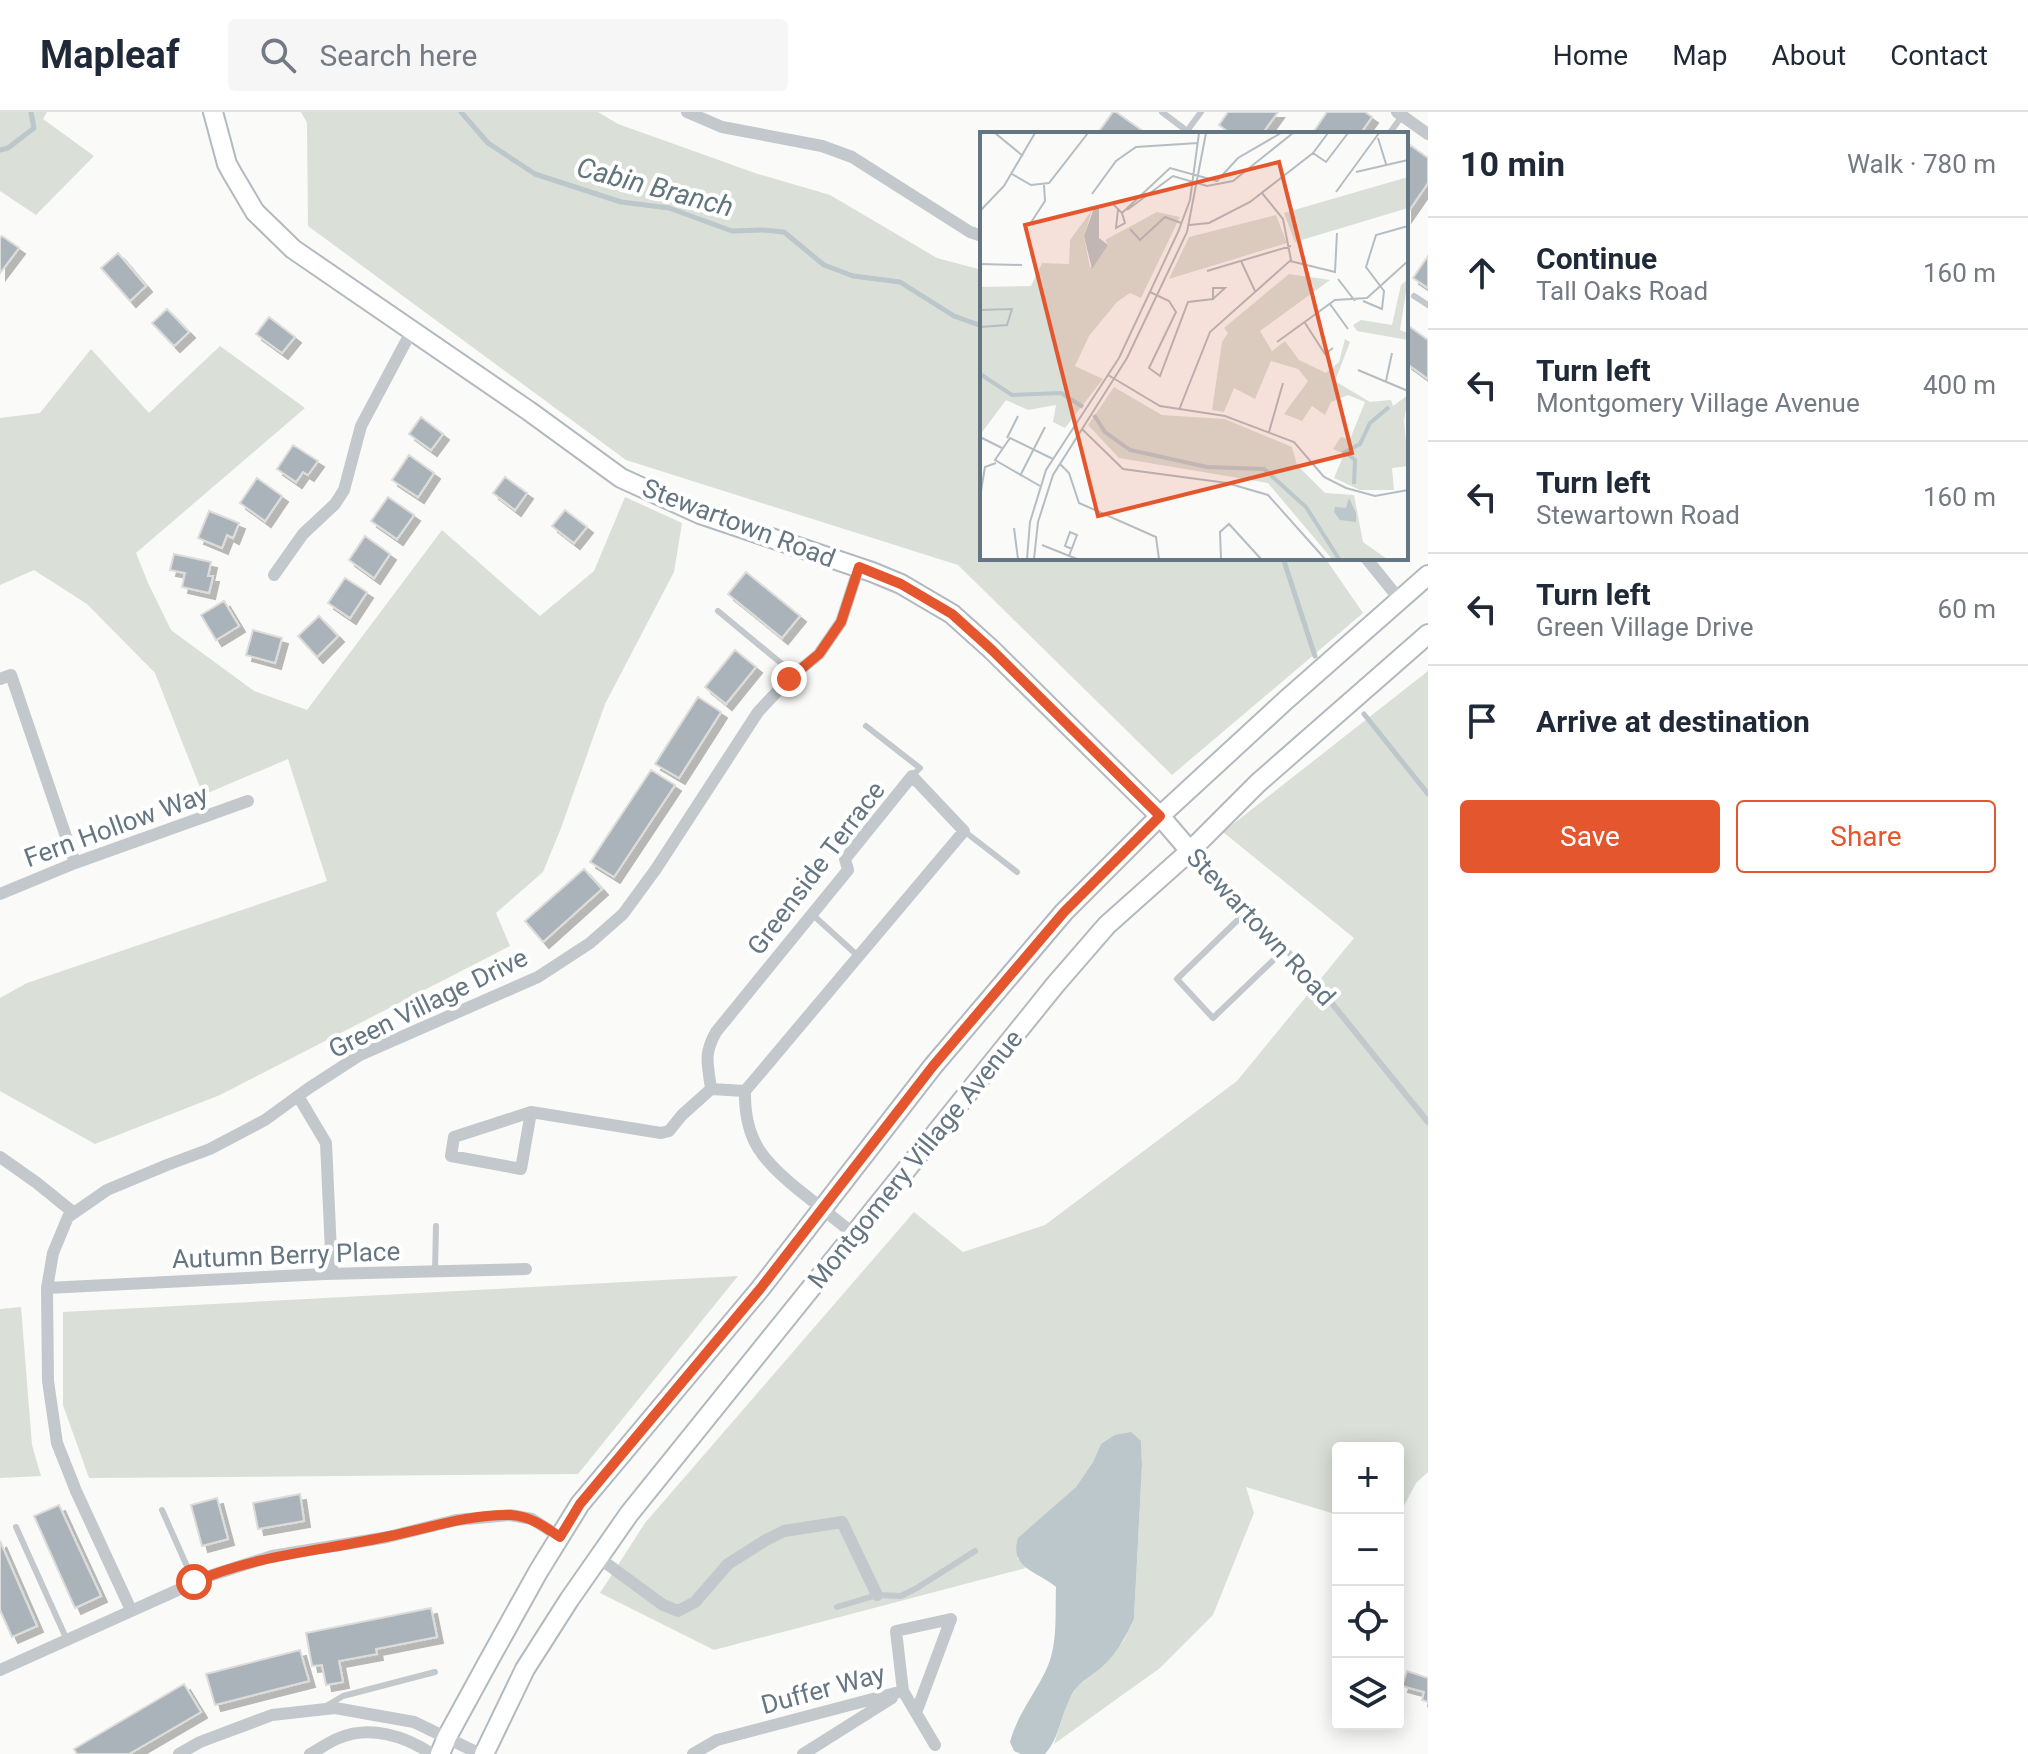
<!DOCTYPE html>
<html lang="en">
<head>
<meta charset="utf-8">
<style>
  :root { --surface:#fff; --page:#f6f6f7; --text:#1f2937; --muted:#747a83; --line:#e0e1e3; --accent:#e4572e }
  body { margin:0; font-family:Roboto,sans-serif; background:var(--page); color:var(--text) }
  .controls { position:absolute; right:24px; bottom:24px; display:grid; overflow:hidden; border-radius:8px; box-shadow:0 4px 20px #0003 }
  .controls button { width:72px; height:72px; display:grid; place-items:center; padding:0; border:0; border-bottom:2px solid var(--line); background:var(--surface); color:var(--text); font:40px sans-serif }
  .stop { position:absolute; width:24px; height:24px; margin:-18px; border:6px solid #e4572e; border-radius:50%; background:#fff }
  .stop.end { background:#e4572e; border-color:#fff; box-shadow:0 2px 8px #0008 }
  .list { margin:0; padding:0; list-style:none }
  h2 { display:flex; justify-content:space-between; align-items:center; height:104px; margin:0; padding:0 32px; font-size:34px }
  h2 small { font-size:26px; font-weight:400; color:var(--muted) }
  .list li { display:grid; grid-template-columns:52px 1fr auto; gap:24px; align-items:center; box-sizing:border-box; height:112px; padding:0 32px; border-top:2px solid var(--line) }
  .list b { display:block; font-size:30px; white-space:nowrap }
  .list p { margin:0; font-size:26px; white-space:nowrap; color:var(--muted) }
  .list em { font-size:26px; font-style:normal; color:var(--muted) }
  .actions { display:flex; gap:16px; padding:24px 32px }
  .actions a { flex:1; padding:18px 0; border:2px solid var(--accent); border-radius:8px; text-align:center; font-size:28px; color:var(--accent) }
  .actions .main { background:var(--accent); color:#fff }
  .icon { flex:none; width:44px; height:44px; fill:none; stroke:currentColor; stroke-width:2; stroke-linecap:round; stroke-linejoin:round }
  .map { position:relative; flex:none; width:1428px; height:1642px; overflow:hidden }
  header { display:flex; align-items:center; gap:48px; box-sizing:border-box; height:112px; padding:0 40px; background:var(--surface); border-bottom:2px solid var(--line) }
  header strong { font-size:38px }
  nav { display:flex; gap:44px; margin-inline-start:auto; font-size:28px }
  .search { width:560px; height:72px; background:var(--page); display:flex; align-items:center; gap:20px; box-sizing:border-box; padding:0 28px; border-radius:8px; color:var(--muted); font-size:30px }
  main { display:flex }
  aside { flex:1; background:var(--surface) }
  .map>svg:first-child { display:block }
</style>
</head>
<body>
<header>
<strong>Mapleaf</strong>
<div class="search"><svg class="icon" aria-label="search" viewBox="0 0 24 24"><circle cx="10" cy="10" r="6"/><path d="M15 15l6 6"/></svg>Search here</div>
<nav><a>Home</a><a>Map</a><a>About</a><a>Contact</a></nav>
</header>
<main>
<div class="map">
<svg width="1428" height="1642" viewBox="0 0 1428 1642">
  <defs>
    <filter id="shadow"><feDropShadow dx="6" dy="6" stdDeviation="0" flood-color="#0004"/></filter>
  </defs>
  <rect width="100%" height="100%" fill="#fafaf8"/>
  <path fill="#dadfd7" d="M0,0H47L43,7L94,44L36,103L0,79Z
    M301,0H598L618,12L755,61L830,83L937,146L982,158V446H1325L1363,501L1172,663L958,453L626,348L308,114L307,11Z
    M220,234L305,296L136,441L148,471L171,518L254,579L307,598L442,418L540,504L594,459L625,385L682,411L674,460L605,592L561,716L543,760L496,801L510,834L220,983L95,1032L0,979V886L27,871L327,769L288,647L203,683L155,561L87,492L34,458L0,473V306L40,301L91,237L149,301Z
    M1428,559V1360L1416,1371L1398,1405V1336H1338V1403L1246,1375L1254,1401L1213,1503L1160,1556L1054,1632L1068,1589L1077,1575L1105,1552L1124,1528L1134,1507L1142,1353L1141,1329L1101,1332L1093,1350L1076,1375L1048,1401L1017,1446L1026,1456L714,1538L600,1481L645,1411L914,1100L963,1140L1045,1113L1237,969L1354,826L1223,720Z
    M738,1164L578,1362L89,1366L63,1293V1200Z
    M21,1195L32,1333L41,1364L0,1366V1197Z"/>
  <path fill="#bbc7cb" d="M1131,1320L1141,1329L1142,1353L1134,1507C1126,1524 1117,1541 1103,1554C1093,1563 1081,1569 1074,1579C1061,1599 1061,1624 1045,1642H1021L1014,1639L1010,1630C1017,1603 1035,1582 1047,1556C1058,1532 1055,1501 1056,1475C1038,1459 1009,1457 1018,1426L1076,1375L1093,1350L1101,1332L1115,1323Z"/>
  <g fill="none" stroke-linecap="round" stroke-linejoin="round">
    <path stroke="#bbc7cb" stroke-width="5" d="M461,0L488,31L535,62L621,90L669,96L732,119L763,118L784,120L824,153L853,164L900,170L954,204L982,214
      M0,38L8,36L34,16L31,0
      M1283,446L1315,544
      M1364,602L1428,682"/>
  </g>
  <path fill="#aab3b9" stroke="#dcdcda" stroke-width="2" filter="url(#shadow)" d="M1113,0H1116L1147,22H1097Z
    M1228,0H1278L1262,22H1231L1219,13Z
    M1327,0H1365L1372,5L1360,22H1312Z
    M1410,33L1428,46V71L1406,103V40Z
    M2,124L19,136L0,161V126Z
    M118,141L146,174L130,189L101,156Z
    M1428,144V176L1413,166Z
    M167,197L189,220L174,234L152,211Z
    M269,205L295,225L282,241L256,222Z
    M1406,212L1428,228V267L1406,251Z
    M421,305L443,322L431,338L409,322Z
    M293,333L318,349L308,363L303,360L296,370L277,357Z
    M409,343L434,361L418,385L392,368Z
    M505,365L527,381L515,398L493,381Z
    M257,366L282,384L265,409L240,391Z
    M388,385L414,403L397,427L371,409Z
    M565,398L587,415L574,431L552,414Z
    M209,399L239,411L233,426L227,423L222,436L198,426Z
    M365,424L390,442L374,466L349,448Z
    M174,442L211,450L208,464H213L209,481L182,475L185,461L170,458Z
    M746,460L800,504L782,526L728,482Z
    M345,466L367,480L350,506L328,491Z
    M224,489L239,514L216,528L201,503Z
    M319,504L338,524L317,545L298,524Z
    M253,518L282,526L275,551L246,543Z
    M735,538L756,555L726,592L705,575Z
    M698,585L721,600L679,666L655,652Z
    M651,658L675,673L614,765L590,750Z
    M584,757L602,777L543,830L525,809Z
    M300,1382L304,1409L258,1417L253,1391Z
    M217,1386L228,1427L202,1434L191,1393Z
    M59,1393L101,1484L75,1496L34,1404Z
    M0,1429L37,1514L12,1525L0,1498Z
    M431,1496L437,1525L376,1537L377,1542L339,1549L343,1570L326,1573L322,1553L312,1554L306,1521Z
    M300,1538L309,1569L215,1593L206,1562Z
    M1407,1559L1428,1566V1590L1422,1588L1424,1580L1402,1574Z
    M184,1572L201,1600L129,1642H77L74,1637Z"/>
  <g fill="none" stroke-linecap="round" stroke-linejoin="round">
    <defs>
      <path id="secondary" d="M213,0L227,52L232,61L255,100L293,137L529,299L621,366L700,402L872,460L901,472L952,502L992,538L1160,704L1190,739
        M440,1642L447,1625L488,1550L538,1460L580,1392L760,1177L933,954L1064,800L1160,704L1286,588L1428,463
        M484,1642L525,1557L569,1488L629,1402L1055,873L1107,813L1190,739L1258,671L1428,522"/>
    </defs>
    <use href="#secondary" stroke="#b3babf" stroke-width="22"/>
    <path stroke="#c3c8cc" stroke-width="6" d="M1162,0L1191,22
      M1187,19L1201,0
      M1389,22L1402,4
      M1414,184L1428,193
      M718,499L794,562
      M866,614L920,656L912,664
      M964,719L1017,760
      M1191,740L1300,852L1428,1010
      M1247,799L1177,867L1213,906L1286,836
      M813,803L858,844
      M435,1159L436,1114
      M162,1398L194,1470
      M16,1415L67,1528
      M837,1495L877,1483L901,1484L917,1476L975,1439
      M328,1593L343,1584L435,1560"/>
    <path stroke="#c3c8cc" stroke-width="12" d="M687,0L722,15L822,34L852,45L970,120L982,124
      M1397,0L1428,22
      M1366,446L1400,488
      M274,463L303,422L335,392L344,378L361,314L411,220
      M0,567L11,563L75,751
      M0,782L75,751L248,689
      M711,977L745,979
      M298,984L326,1031L332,1162
      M531,1000L454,1025L451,1044L521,1057L531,1000L661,1021L669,1019L682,1003L711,977C708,952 703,943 716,920L848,758L845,747L912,664L964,719L745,979C744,1029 764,1050 800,1079C818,1093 836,1108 854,1122
      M0,1045L37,1071L74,1101
      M47,1176L325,1162L526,1157
      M599,1446L663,1493L678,1499L695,1490L728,1452L766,1428L784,1419L842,1410L877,1483
      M131,1498L76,1379L57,1331L48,1269L47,1176L53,1141L68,1105L107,1078L167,1053L210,1037L265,1008L309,976L360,943L538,865L590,831L623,802L656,757L758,600L789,567L819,542L841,510L859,455
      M0,1558L209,1464L272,1444L388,1425L456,1408L510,1403L532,1407L560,1425
      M916,1601L951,1507L896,1519L903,1579L935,1633
      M179,1642L200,1630L272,1603L335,1596L414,1610L480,1642
      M310,1642C319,1637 329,1630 339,1626C370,1613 405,1624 432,1642
      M693,1642L717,1628L903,1579
      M803,1642L892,1586"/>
    <use href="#secondary" stroke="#fff" stroke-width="18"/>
  </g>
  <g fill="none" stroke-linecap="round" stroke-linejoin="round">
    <path stroke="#e4572e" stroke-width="10" d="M194,1470C258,1442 323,1439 390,1424C429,1416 470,1402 510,1403C530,1404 544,1414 560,1425L580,1392L760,1177L933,954L1064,800L1160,704L992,538L952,502L901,472L859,455L841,510L819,542L789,567"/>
  </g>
  <g text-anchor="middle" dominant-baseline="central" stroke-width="8" stroke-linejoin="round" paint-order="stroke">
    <g font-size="26" fill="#657683" stroke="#fff">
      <text transform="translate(739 411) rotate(21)">Stewartown Road</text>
      <text transform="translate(116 714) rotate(-20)">Fern Hollow Way</text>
      <text transform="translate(816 756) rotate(-53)">Greenside Terrace</text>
      <text transform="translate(1261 815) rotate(47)">Stewartown Road</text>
      <text transform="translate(428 891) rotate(-26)">Green Village Drive</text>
      <text transform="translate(915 1047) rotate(-51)">Montgomery Village Avenue</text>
      <text transform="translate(286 1143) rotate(-2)">Autumn Berry Place</text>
      <text transform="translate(823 1577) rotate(-15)">Duffer Way</text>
    </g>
    <g font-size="28" font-style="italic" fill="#60757c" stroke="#fff">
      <text transform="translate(655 75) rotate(15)">Cabin Branch</text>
    </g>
  </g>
  <g transform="translate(980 20)">
    <rect width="428" height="428" fill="#fafaf8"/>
    <path d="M428,45V76L315,110L304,81ZM112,78L104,104L110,136L128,113L125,108L177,80L200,85L161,166L150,161L137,170L109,204L95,234L123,247L85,296L73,290L76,273L48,278L26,268L0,303V155L51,154L62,131L89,132L90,108ZM296,83L307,111L189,147L209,105ZM309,142L350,148L280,199L292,219L305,209L319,228L346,241L359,230L365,207L370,210L355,249L390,270L411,268L413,274L428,263L424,289L428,334L412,336L414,358H380L354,346L364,322L353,317L361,305L370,307L385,270L368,263L351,270L345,283L332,274L322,289L304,282L328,249L318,237L291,229L275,267L254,256L244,280L232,278L242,210L248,201L244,196ZM428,147L420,198L428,201V208L377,199L373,193L381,188L412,193L421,153ZM134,255L182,283L245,287L312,315L317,333L345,361L374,363L383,410L407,427H352L288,351L139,326L108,293Z" fill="#dadfd7"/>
    <path d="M119,75V106L128,113L112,137L104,104L114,76ZM369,366L376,381V390L360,388L354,380L355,375L366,376Z" fill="#bbc7cb"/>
    <path fill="none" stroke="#bbc7cb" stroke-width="4" d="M0,242L32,263L81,261L103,275M114,283L125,300L150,318L227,335L284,337L326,375L359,427M374,352L375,328L365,320L380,312L390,291L409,275"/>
    <path fill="none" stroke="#b5bdc2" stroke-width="2" d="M15,1L43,24M398,6L406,32M333,21L346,30L368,1M376,40L428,28M32,42L51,53L69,51L108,1M356,60L399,1M112,62L136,29L156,15L218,11M133,72L142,81L145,91L136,96L138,77M147,78L193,44L227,54L253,49L313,1M0,79L24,54L55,1M142,81L190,36L237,49L258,26L301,1M50,92L65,69L64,53M209,93L229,91L270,70L333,21L348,1M150,97L160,108L185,85L201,91M261,129L275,159M310,129L355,140L357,101M0,132L42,133M227,139L311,114M358,147L375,169M170,160L189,169L196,180L169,236L180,244L208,170L233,167V156H245L233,167M383,169L402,177L404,159L386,135L396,103L428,94M350,172L368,197M0,178L32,177L27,193L0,195M325,191L345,222L353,216M297,210L355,168L387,166L428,129M378,238L428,259M128,243L180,274L245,284L314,310L344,345L366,356L395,364L428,358M406,249L412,221M199,278L230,200L311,128L303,87L282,61M102,297L143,337L247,351L288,363L345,427M289,300L303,251M0,305L22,316M27,306L38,284M80,332L89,341L99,371L176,405L179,427M40,344L65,295M60,354L15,328L30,306L73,327M1,359L5,335L16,331M34,396L38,427M62,413L97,427M89,424L97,403L90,400L85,414L92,417M47,427L50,390L66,338L139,226L198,100L210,68L219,1M54,427L58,390L73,343L147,226L207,100L226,1M241,427L240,400L249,392L281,427"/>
    <path fill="#e4572e" fill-opacity="0.15" stroke="#e4572e" stroke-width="4" d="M299,30L372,321L118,384L45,93Z"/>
    <rect width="428" height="428" fill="none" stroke="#657683" stroke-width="4"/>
  </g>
</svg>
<div class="controls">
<button>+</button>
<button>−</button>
<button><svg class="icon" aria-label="locate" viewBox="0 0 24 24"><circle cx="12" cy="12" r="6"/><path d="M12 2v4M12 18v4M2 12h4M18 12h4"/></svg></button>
<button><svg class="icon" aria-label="layers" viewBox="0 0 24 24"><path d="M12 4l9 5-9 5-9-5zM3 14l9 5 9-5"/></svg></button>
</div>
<div class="stop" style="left:194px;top:1470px"></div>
<div class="stop end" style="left:789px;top:567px"></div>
</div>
<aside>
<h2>10 min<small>Walk · 780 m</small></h2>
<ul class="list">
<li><svg class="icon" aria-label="ahead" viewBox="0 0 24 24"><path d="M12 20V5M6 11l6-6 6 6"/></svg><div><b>Continue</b><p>Tall Oaks Road</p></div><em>160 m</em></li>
<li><svg class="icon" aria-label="left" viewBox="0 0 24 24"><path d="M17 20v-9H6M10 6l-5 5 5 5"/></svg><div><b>Turn left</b><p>Montgomery Village Avenue</p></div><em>400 m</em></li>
<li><svg class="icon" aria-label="left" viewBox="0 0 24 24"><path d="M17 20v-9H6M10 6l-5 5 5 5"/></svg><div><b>Turn left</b><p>Stewartown Road</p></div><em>160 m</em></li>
<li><svg class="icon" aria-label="left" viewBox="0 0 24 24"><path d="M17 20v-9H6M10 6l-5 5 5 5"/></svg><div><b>Turn left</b><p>Green Village Drive</p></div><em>60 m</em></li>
<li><svg class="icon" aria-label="arrive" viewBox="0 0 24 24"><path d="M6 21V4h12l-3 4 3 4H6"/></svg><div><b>Arrive at destination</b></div></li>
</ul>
<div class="actions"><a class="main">Save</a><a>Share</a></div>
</aside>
</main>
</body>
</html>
